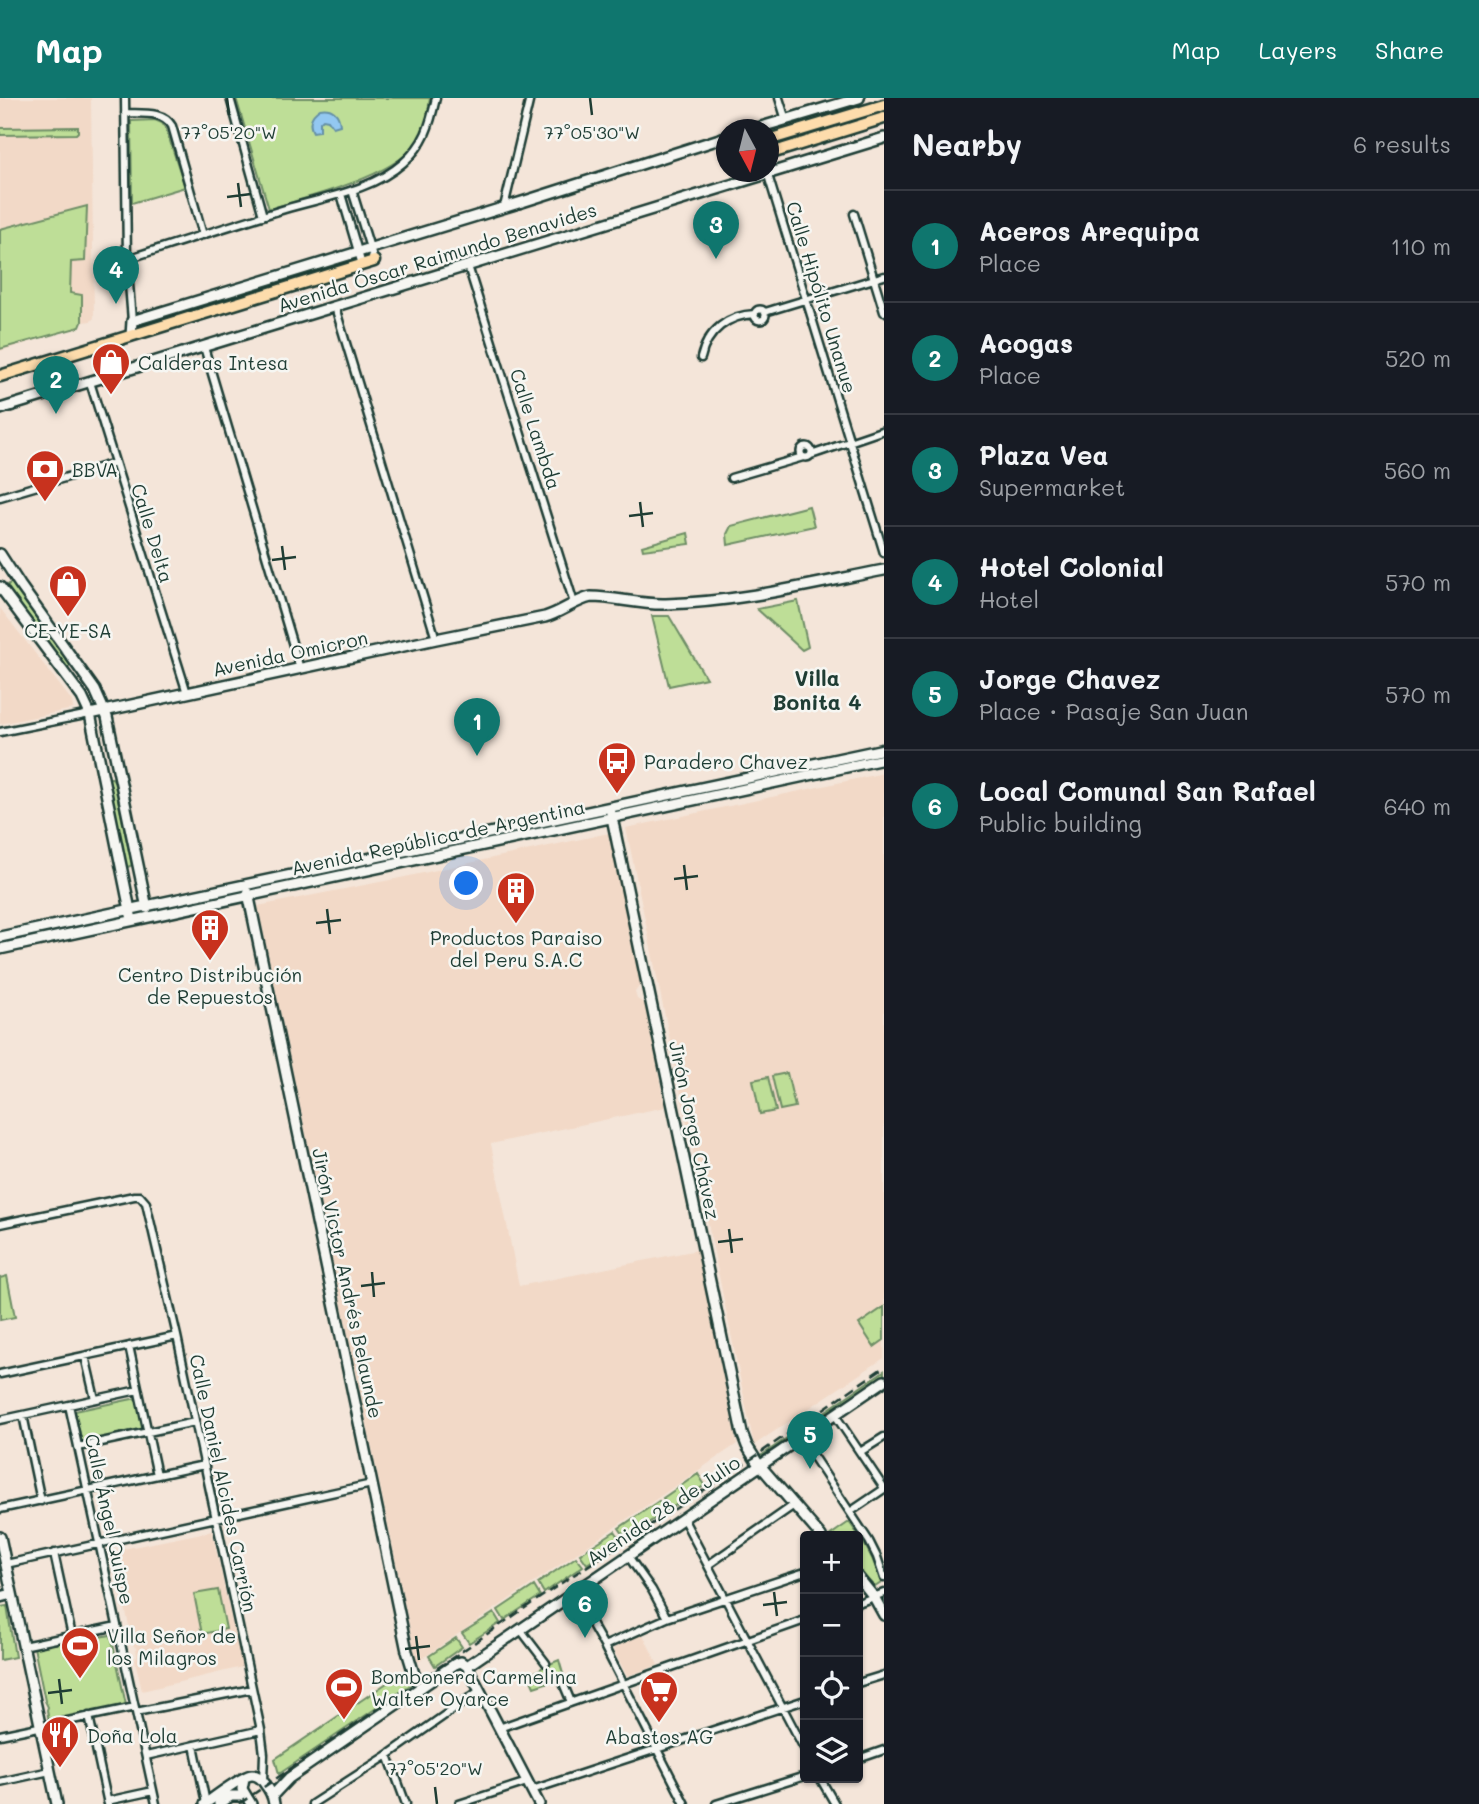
<!DOCTYPE html>
<html lang="en">
<head>
<meta charset="utf-8">
<style>
  :root { --surface:#171b24; --page:#242831; --text:#f1f3f6; --muted:#9ea1a6; --line:#363941; --accent:#0f766e }
  body { margin:0; font-family:Mali,sans-serif; background:var(--page); color:var(--text) }
  .controls { position:absolute; right:21px; bottom:21px; display:grid; overflow:hidden; border-radius:7px; box-shadow:0 2px 5px #0004 }
  .controls button { width:63px; height:63px; display:grid; place-items:center; padding:0; border:0; border-bottom:2px solid var(--line); background:var(--surface); color:var(--text); font:35px sans-serif }
  .compass { position:absolute; left:716px; top:21px; width:63px; height:63px; border-radius:50%; background:var(--surface); box-shadow:0 2px 5px #0004; rotate:173deg }
  .you { position:absolute; left:467px; top:786px; width:24px; height:24px; margin:-18px; border:5px solid #fff; border-radius:50%; background:#1a73e8; box-shadow:0 0 0 10px #1a73e833 }
  .badge { display:grid; place-items:center; width:46px; height:46px; border-radius:50%; background:var(--accent); color:#fff; font-size:23px; font-weight:700 }
  .pin { position:absolute; translate:-50% -58px; filter:drop-shadow(0 2px 4px #0008) }
  .pin::after { content:''; position:absolute; top:37px; width:24px; height:21px; background:inherit; clip-path:polygon(0 0,100% 0,50% 100%) }
  .list { margin:0; padding:0; list-style:none }
  h2 { display:flex; justify-content:space-between; align-items:center; height:91px; margin:0; padding:0 28px; font-size:30px }
  h2 small { font-size:23px; font-weight:400; color:var(--muted) }
  .list li { display:grid; grid-template-columns:46px 1fr auto; gap:21px; align-items:center; box-sizing:border-box; height:112px; padding:0 28px; border-top:2px solid var(--line) }
  .list b { display:block; font-size:26px; white-space:nowrap }
  .list p { margin:0; font-size:23px; white-space:nowrap; color:var(--muted) }
  .list em { font-size:23px; font-style:normal; color:var(--muted) }
  .icon { flex:none; width:38px; height:38px; fill:none; stroke:currentColor; stroke-width:2; stroke-linecap:round; stroke-linejoin:round }
  .map { position:relative; flex:none; width:884px; height:1706px; overflow:hidden }
  header { display:flex; align-items:center; gap:42px; box-sizing:border-box; height:98px; padding:0 35px; background:var(--accent); color:#fff }
  header strong { font-size:33px }
  nav { display:flex; gap:38px; margin-inline-start:auto; font-size:24px }
  main { display:flex }
  aside { flex:1; background:var(--surface) }
  .map>svg:first-child { display:block }
</style>
</head>
<body>
<header>
<strong>Map</strong>
<nav><a>Map</a><a>Layers</a><a>Share</a></nav>
</header>
<main>
<div class="map">
<svg width="884" height="1706" viewBox="0 0 884 1706">
  <rect width="100%" height="100%" fill="#f4e5d9"/>
  <filter id="ink" filterUnits="userSpaceOnUse"><feTurbulence type="fractalNoise" baseFrequency=".0143" numOctaves="2"/><feDisplacementMap in="SourceGraphic" scale="14" xChannelSelector="R" yChannelSelector="G"/><feConvolveMatrix kernelMatrix="1 2 1 2 8 2 1 2 1" color-interpolation-filters="sRGB"/></filter>
  <g filter="url(#ink)">
    <path fill="#f2d9c7" d="M0,0H91L94,220L91,223L82,224L79,229L0,253Z
      M0,510L72,603L73,611L0,626Z
      M884,675V1260L754,1347L626,730Z
      M609,735L641,886L635,894L637,901L645,906L665,1009L491,1046L519,1188L697,1152L737,1346L417,1564L258,808L400,780Z
      M212,1433L242,1569L142,1593L135,1562L137,1558L136,1550L133,1547L113,1453Z
      M642,1535L658,1567L627,1578L613,1551Z"/>
    <path fill="#bede97" stroke="#6e8e66" stroke-width="2" d="M236,0H430C428,14 426,30 419,42C396,79 310,98 269,111Z
      M884,11V17L785,47L782,42Z
      M155,22L162,25L166,31L185,89L132,105L131,23Z
      M78,29V34L76,36L0,37V30Z
      M87,108L85,163L71,164L70,195L82,197V224L80,229L0,251V131Z
      M809,408L814,428L728,447L727,436L731,428Z
      M688,435L690,446L643,452L642,448Z
      M10,485L14,486L71,564L70,568L68,570L64,568L8,490V487Z
      M798,503L808,549L802,552L757,511Z
      M652,518H669L706,580L669,588Z
      M110,680H112L114,683L132,767L128,769L125,768L108,682Z
      M787,975L795,1009L780,1012L772,978Z
      M768,979L776,1013L760,1016L753,982Z
      M7,1178L15,1219L0,1222V1180Z
      M884,1209V1242L874,1249L859,1226Z
      M884,1273V1278L760,1363L758,1360Z
      M137,1300L144,1330L82,1345L75,1313Z
      M698,1376L705,1387L670,1411L663,1400Z
      M659,1403L666,1413L626,1440L619,1430Z
      M849,1424C864,1444 874,1460 881,1485L875,1489L858,1472V1438H829Z
      M615,1433L622,1443L587,1466L580,1456Z
      M576,1459L583,1468L544,1495L538,1485Z
      M534,1488L540,1498L504,1522L498,1512Z
      M218,1492L226,1531L202,1536L194,1496Z
      M7,1508L15,1559L0,1562V1509Z
      M494,1515L500,1525L469,1545L462,1535Z
      M111,1537L126,1607L49,1624L47,1612L48,1609L45,1603L34,1549Z
      M456,1540L462,1549L435,1568L429,1558Z
      M559,1562L564,1579L534,1589L529,1578L545,1568Z
      M403,1574L412,1586L279,1676L275,1661Z"/>
    <path fill="#93c8f1" stroke="#6590a5" stroke-width="2" d="M320,11C332,9 339,15 340,27L333,29L328,22L323,21L320,24V33L313,34C308,25 311,17 320,11Z"/>
    <g fill="none" stroke-linecap="round" stroke-linejoin="round">
      <defs>
        <path id="street" d="M125,0L127,161L132,223
          M230,0L263,118
          M779,0L786,22
          M125,15C141,16 163,12 172,28L203,137
          M767,74L884,455
          M352,92L374,163
          M341,96L362,167
          M504,109L530,0
          M854,116L884,214
          M127,161C180,144 232,127 285,111C325,99 371,93 403,65C425,46 430,27 436,0
          M468,168L574,505
          M335,209L436,541
          M754.5 217a5.5 5.5 0 1 1 11 0a5.5 5.5 0 1 1-11 0Z
          M765,214L884,178
          M204,249L300,571
          M701,260C707,233 728,217 755,216
          M90,284L187,595
          M800.5 354a5.5 5.5 0 1 1 11 0a5.5 5.5 0 1 1-11 0Z
          M811,357L884,332
          M731,380L803,359
          M0,399L115,365
          M0,634L90,616
          M0,1126L134,1098H140L146,1105L177,1238L261,1632L264,1656L263,1683
          M129,1248L157,1377
          M85,1258L95,1301
          M0,1276L177,1238
          M69,1307L156,1706
          M23,1317L41,1403
          M835,1317L884,1390
          M0,1322L138,1292
          M801,1340L869,1443L877,1459L884,1480
          M78,1349L195,1324
          M860,1354L884,1339
          M0,1411L204,1367
          M850,1414L884,1391
          M683,1420L805,1652
          M54,1455L72,1538
          M628,1458L652,1492L667,1520
          M6,1466L372,1386
          M708,1467L794,1407
          M574,1495L604,1548L685,1706
          M858,1505L884,1495
          M520,1531L546,1565
          M23,1548L117,1528
          M604,1548L667,1520L805,1474
          M563,1585L571,1604
          M858,1585L884,1577
          M136,1614L252,1591
          M89,1618L108,1706
          M499,1630L805,1522
          M0,1637L135,1609
          M194,1647L206,1705
          M388,1657L406,1706
          M146,1658L261,1632
          M858,1661L884,1652
          M820,1680L835,1706
          M0,1684L50,1673
          M532,1692L805,1602
          M107,1703L153,1693
          M312,1706L388,1657L479,1593
          M459,1706L527,1684
          M716,1706L805,1678"/>
        <path id="secondary" d="M751,32L859,0
          M131,238L132,223L522,104L726,39
          M0,311L884,40
          M0,456L20,487L95,592L107,619L147,810
          M0,489L82,599L90,616L131,817
          M90,616L436,541L545,519C562,514 574,503 591,499C616,499 640,507 666,506C740,504 812,486 884,472
          M611,715L742,1335L747,1348L757,1364L821,1438
          M248,795L407,1553L414,1576L422,1589
          M0,839L884,651
          M0,851L884,661
          M0,1439L57,1706
          M858,1479L874,1499L884,1517
          M0,1499L12,1496
          M467,1568L884,1283
          M467,1568L539,1706
          M244,1680L242,1691L251,1706
          M272,1698L289,1680L455,1566L461,1564L467,1568
          M205,1706C213,1700 244,1677 252,1677C258,1677 262,1681 265,1686C270,1692 273,1698 274,1706
          M219,1706L231,1698H245"/>
        <path id="primary" d="M768,42L884,7
          M768,56L884,20
          M0,278L374,163"/>
      </defs>
      <use href="#street" stroke="#1f3d34" stroke-width="11"/>
      <use href="#secondary" stroke="#1f3d34" stroke-width="14"/>
      <use href="#primary" stroke="#1f3d34" stroke-width="15"/>
      <use href="#street" stroke="#f6f6f2" stroke-width="6"/>
      <use href="#secondary" stroke="#f6f6f2" stroke-width="9"/>
      <use href="#primary" stroke="#fddcac" stroke-width="10"/>
      <path stroke="#1f3d34" stroke-width="2.5" stroke-dasharray="10 5" stroke-linecap="butt" d="M239,1706L563,1484L753,1360L884,1269"/>
    </g>
  </g>
  <path fill="none" stroke="#1f3d34" stroke-width="2.5" d="M227,0L229,17M590,0L592,17M238,85L241,109M227,99L251,96M640,404L643,429M629,418L653,415M282,448L285,472M272,462L296,459M684,767L687,792M674,781L698,778M327,811L330,836M316,825L341,822M729,1131L732,1155M718,1144L743,1141M372,1174L374,1199M361,1188L385,1185M774,1494L777,1518M763,1507L787,1504M416,1538L419,1562M405,1551L430,1548M59,1581L62,1606M48,1595L72,1592M435,1689L437,1706"/>
  <defs>
    <symbol id="shop-pin" viewBox="-11 -11 22 30"><path d="M0 17L-7.5 6A9.5 9.5 0 1 1 7.5 6Z" fill="#c8321e" stroke="#f6f6f2"/><path d="M-5-2.5h2.3a2.7 3.5 0 0 1 5.4 0H5L5.5 6h-11ZM-1.5-2.5h3a1.5 2.3 0 0 0-3 0Z" fill="#fff"/></symbol>
    <symbol id="bank-pin" viewBox="-11 -11 22 30"><path d="M0 17L-7.5 6A9.5 9.5 0 1 1 7.5 6Z" fill="#c8321e" stroke="#f6f6f2"/><path d="M-6-4H6V4H-6ZM0-2.3a2.3 2.3 0 1 0 0 4.6a2.3 2.3 0 1 0 0-4.6Z" fill="#fff"/></symbol>
    <symbol id="bus-pin" viewBox="-11 -11 22 30"><path d="M0 17L-7.5 6A9.5 9.5 0 1 1 7.5 6Z" fill="#c8321e" stroke="#f6f6f2"/><path d="M-5-6H5V4H4V6H2V4H-2V6H-4V4H-5ZM-3.5-4V0h7V-4ZM-3.5 1.2v1.5H-2V1.2ZM2 1.2v1.5H3.5V1.2Z" fill="#fff"/></symbol>
    <symbol id="building-pin" viewBox="-11 -11 22 30"><path d="M0 17L-7.5 6A9.5 9.5 0 1 1 7.5 6Z" fill="#c8321e" stroke="#f6f6f2"/><path d="M-4-6H4V6H1V3H-1V6H-4ZM-2.5-4.3h1.7v1.8h-1.7ZM.8-4.3h1.7v1.8H.8ZM-2.5-1h1.7V.8h-1.7ZM.8-1h1.7V.8H.8Z" fill="#fff"/></symbol>
    <symbol id="stadium-pin" viewBox="-11 -11 22 30"><path d="M0 17L-7.5 6A9.5 9.5 0 1 1 7.5 6Z" fill="#c8321e" stroke="#f6f6f2"/><path d="M0-5a6.5 5 0 1 0 0 10a6.5 5 0 1 0 0-10ZM-3.5-1.8h7v3.6h-7Z" fill="#fff"/></symbol>
    <symbol id="supermarket-pin" viewBox="-11 -11 22 30"><path d="M0 17L-7.5 6A9.5 9.5 0 1 1 7.5 6Z" fill="#c8321e" stroke="#f6f6f2"/><path d="M-6-5.5h2.5l.6 2H6L4.5 2H-2.5L-4.4-4H-6ZM-1.5 3.2a1.3 1.3 0 1 0 .1 0ZM3 3.2a1.3 1.3 0 1 0 .1 0Z" fill="#fff"/></symbol>
    <symbol id="restaurant-pin" viewBox="-11 -11 22 30"><path d="M0 17L-7.5 6A9.5 9.5 0 1 1 7.5 6Z" fill="#c8321e" stroke="#f6f6f2"/><path d="M-5-6h1v4h1v-4h1v4h1v-4h1v5L-1.5 .5V6h-2V.5L-5-1ZM5-6V6H3V1.5H1.5Q1.5-4 5-6Z" fill="#fff"/></symbol>
  </defs>
  <g fill-rule="evenodd">
    <use href="#shop-pin" x="89" y="242" width="44" height="60"/>
    <use href="#bank-pin" x="23" y="349" width="44" height="60"/>
    <use href="#shop-pin" x="46" y="464" width="44" height="60"/>
    <use href="#bus-pin" x="595" y="641" width="44" height="60"/>
    <use href="#building-pin" x="494" y="771" width="44" height="60"/>
    <use href="#building-pin" x="188" y="808" width="44" height="60"/>
    <use href="#stadium-pin" x="58" y="1526" width="44" height="60"/>
    <use href="#stadium-pin" x="322" y="1567" width="44" height="60"/>
    <use href="#supermarket-pin" x="637" y="1570" width="44" height="60"/>
    <use href="#restaurant-pin" x="38" y="1615" width="44" height="60"/>
  </g>
  <g text-anchor="middle" dominant-baseline="central" stroke-width="5" stroke-linejoin="round" paint-order="stroke">
    <g font-size="19" fill="#1f3d34" stroke="#f6f6f2">
      <text transform="translate(437 159) rotate(-17)">Avenida Óscar Raimundo Benavides</text>
      <text transform="translate(822 199) rotate(73)">Calle Hipólito Unanue</text>
      <text transform="translate(536 331) rotate(72)">Calle Lambda</text>
      <text transform="translate(153 435) rotate(73)">Calle Delta</text>
      <text transform="translate(290 555) rotate(-12)">Avenida Omicron</text>
      <text transform="translate(438 739) rotate(-12)">Avenida República de Argentina</text>
      <text transform="translate(695 1032) rotate(78)">Jirón Jorge Chávez</text>
      <text transform="translate(348 1185) rotate(78)">Jirón Victor Andrés Belaunde</text>
      <text transform="translate(224 1385) rotate(78)">Calle Daniel Alcides Carrión</text>
      <text transform="translate(663 1412) rotate(-34)">Avenida 28 de Julio</text>
      <text transform="translate(110 1421) rotate(78)">Calle Ángel Quispe</text>
    </g>
    <g font-size="19" fill="#1f3d34" stroke="#f6f6f2" text-anchor="start">
      <text x="138" y="264">Calderas Intesa</text>
      <text x="72" y="371">BBVA</text>
      <text x="68" y="532" text-anchor="middle">CE-YE-SA</text>
      <text x="644" y="663">Paradero Chavez</text>
      <text x="516" y="839" text-anchor="middle">Productos Paraiso<tspan x="516" dy="22">del Peru S.A.C</tspan></text>
      <text x="210" y="876" text-anchor="middle">Centro Distribución<tspan x="210" dy="22">de Repuestos</tspan></text>
      <text x="107" y="1537">Villa Señor de<tspan x="107" dy="22">los Milagros</tspan></text>
      <text x="371" y="1578">Bombonera Carmelina<tspan x="371" dy="22">Walter Oyarce</tspan></text>
      <text x="87" y="1637">Doña Lola</text>
      <text x="659" y="1638" text-anchor="middle">Abastos AG</text>
    </g>
    <g font-size="21" font-weight="bold" fill="#1f3d34" stroke="#f6f6f2">
      <text x="817" y="579">Villa<tspan x="817" dy="24">Bonita 4</tspan></text>
    </g>
  </g>
  <g font-size="18" text-anchor="middle" fill="#1f3d34" stroke="#f6f6f2" stroke-width="5" stroke-linejoin="round" paint-order="stroke">
    <text x="229" y="41">77°05'20"W</text>
    <text x="592" y="41">77°05'30"W</text>
    <text x="435" y="1677">77°05'20"W</text>
  </g>
</svg>
<div class="controls">
<button>+</button>
<button>−</button>
<button><svg class="icon" aria-label="locate" viewBox="0 0 24 24"><circle cx="12" cy="12" r="6"/><path d="M12 2v4M12 18v4M2 12h4M18 12h4"/></svg></button>
<button><svg class="icon" aria-label="layers" viewBox="0 0 24 24"><path d="M12 4l9 5-9 5-9-5zM3 14l9 5 9-5"/></svg></button>
</div>
<svg class="compass" viewBox="-18 -18 36 36"><path d="M0-13l5 13h-10z" fill="#e53935"/><path d="M0 13l5-13h-10z" fill="#9ea1a6"/></svg>
<div class="you"></div>
<div class="pin badge" style="left:477px;top:658px">1</div>
<div class="pin badge" style="left:56px;top:316px">2</div>
<div class="pin badge" style="left:716px;top:161px">3</div>
<div class="pin badge" style="left:116px;top:206px">4</div>
<div class="pin badge" style="left:810px;top:1371px">5</div>
<div class="pin badge" style="left:585px;top:1540px">6</div>
</div>
<aside>
<h2>Nearby<small>6 results</small></h2>
<ul class="list">
<li><span class="badge">1</span><div><b>Aceros Arequipa</b><p>Place</p></div><em>110 m</em></li>
<li><span class="badge">2</span><div><b>Acogas</b><p>Place</p></div><em>520 m</em></li>
<li><span class="badge">3</span><div><b>Plaza Vea</b><p>Supermarket</p></div><em>560 m</em></li>
<li><span class="badge">4</span><div><b>Hotel Colonial</b><p>Hotel</p></div><em>570 m</em></li>
<li><span class="badge">5</span><div><b>Jorge Chavez</b><p>Place · Pasaje San Juan</p></div><em>570 m</em></li>
<li><span class="badge">6</span><div><b>Local Comunal San Rafael</b><p>Public building</p></div><em>640 m</em></li>
</ul>
</aside>
</main>
</body>
</html>
